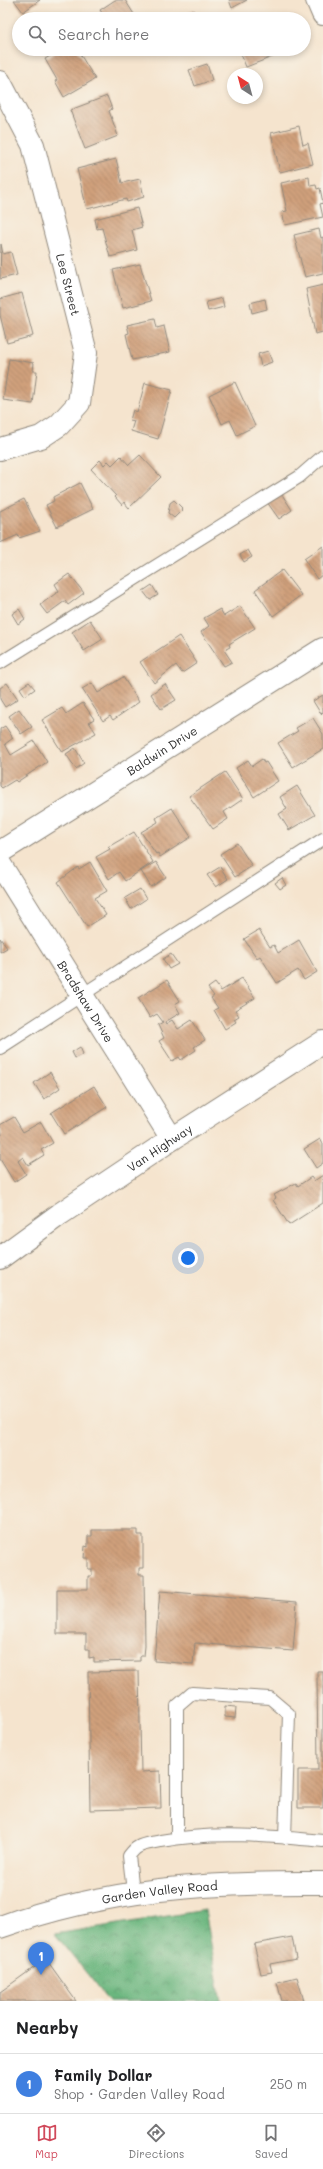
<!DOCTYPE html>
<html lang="en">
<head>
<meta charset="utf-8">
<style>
  :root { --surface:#fff; --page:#f2f2f2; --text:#202124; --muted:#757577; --line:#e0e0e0; --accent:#d1495b }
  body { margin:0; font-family:Mali,sans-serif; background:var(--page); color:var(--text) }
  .compass { position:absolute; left:227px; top:68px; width:36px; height:36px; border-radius:50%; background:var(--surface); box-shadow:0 2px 6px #0003; rotate:324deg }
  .you { position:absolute; left:188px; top:1258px; width:14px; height:14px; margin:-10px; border:3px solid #fff; border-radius:50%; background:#1a73e8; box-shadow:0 0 0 6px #1a73e833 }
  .badge { display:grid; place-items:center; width:26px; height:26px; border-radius:50%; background:var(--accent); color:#fff; font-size:13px; font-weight:700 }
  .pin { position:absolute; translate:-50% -33px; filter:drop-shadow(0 1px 2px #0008) }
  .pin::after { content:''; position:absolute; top:21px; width:14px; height:12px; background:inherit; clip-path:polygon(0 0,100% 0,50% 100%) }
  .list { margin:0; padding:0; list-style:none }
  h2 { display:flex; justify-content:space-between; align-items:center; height:52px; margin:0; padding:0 16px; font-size:17px }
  h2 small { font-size:13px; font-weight:400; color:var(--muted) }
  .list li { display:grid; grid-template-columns:26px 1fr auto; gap:12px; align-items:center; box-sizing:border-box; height:60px; padding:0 16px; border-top:1px solid var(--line) }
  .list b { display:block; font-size:15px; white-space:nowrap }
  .list p { margin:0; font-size:13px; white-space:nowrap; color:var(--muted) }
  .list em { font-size:13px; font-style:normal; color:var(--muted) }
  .icon { flex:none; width:22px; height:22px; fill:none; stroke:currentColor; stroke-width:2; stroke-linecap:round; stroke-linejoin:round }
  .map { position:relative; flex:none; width:323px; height:2001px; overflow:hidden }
  .search { position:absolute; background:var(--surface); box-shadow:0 2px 6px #0003; left:12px; right:12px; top:12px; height:44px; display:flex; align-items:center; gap:10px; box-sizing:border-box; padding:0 14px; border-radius:22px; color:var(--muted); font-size:15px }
  .sheet { height:112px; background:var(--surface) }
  nav { display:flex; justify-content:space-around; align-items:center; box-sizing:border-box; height:56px; border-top:1px solid var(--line); background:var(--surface); font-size:11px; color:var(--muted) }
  nav a { display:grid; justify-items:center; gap:2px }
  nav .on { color:var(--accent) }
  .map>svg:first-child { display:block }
</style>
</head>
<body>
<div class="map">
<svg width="323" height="2001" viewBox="0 0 323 2001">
  <defs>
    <pattern id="forest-crowns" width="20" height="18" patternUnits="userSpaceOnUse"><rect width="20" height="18" fill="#6ab67e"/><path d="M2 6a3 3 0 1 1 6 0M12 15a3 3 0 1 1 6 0" fill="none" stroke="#579467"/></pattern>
    <pattern id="building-back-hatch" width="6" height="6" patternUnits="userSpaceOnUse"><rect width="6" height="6" fill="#d0a07c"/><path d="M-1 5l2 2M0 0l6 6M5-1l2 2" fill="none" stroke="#a98366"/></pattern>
  </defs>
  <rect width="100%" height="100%" fill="#f7f3e8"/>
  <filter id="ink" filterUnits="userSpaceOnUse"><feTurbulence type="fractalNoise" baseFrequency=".025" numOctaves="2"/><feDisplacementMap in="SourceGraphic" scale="8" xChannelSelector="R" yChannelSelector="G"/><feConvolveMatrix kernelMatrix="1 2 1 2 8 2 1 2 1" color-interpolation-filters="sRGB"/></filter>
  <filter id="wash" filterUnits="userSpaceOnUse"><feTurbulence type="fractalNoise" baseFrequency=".012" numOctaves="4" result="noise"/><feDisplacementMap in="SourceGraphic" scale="16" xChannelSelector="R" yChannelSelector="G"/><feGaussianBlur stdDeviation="0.9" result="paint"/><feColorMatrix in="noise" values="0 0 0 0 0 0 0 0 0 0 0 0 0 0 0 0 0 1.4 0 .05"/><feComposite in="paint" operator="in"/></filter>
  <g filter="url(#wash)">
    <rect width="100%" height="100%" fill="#f5e4ce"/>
    <path fill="url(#forest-crowns)" stroke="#4a7054" d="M205,1910L221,2001H109L55,1934Z"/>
    <g id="blocks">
      <path fill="url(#building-back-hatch)" d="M14,0H40L23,12Z
        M115,0H125L137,19H106L100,10Z
        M229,0H247L232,8Z
        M193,10L198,19H189L186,14Z
        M62,49H77L95,79L64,97L55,81L57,80L45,59Z
        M239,49H278L280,54L246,67Z
        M207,64L212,80L195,86L189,70Z
        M107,96L112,109L109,111L118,136L85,149L70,110Z
        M299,126L303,145L308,143L313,164L280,172L271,133Z
        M116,159L122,183L140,179L144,197L127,202L126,199L87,209L77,169Z
        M309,177L310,186L316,185L317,189L320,188L323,203L320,204L323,217L285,225L282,212L287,211L281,183Z
        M137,208L142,227L132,230L137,250L110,257L102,228L97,229L95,219Z
        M319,229L321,238L323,237V273L305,277L294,235Z
        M1,244L3,254L11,252L17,275L0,279Z
        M140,264L151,301L123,308L113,270Z
        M323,285V332L315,334L306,289Z
        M22,293L33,336L7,343L0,315V299Z
        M222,298L224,307L208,311L206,302Z
        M265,299L267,309L252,313L250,303Z
        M155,319L157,328L164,326L170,352L132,360L126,334L129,333L127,325Z
        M268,351L272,362L261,366L258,354Z
        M9,359L34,363L33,371H37L33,404L3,400Z
        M235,382L255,426L237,435L230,420L222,424L209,395Z
        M145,383L172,390L158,439L131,431L134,421L130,420L133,410L137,412Z
        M140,455L161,477L129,508L124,502L122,505L115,497L116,496L91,469L100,460L104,465L108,461L112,465L121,456L129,465Z
        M80,483L93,509L57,527L46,505L54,501L53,497Z
        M281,493L292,510L279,519L267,502Z
        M24,499L40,531L19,538L18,535L0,543V511Z
        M174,500L183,509L174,518L168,513L170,503Z
        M323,546V574L317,579L304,559Z
        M248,550L252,557L244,562L240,555Z
        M282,570L301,595L273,616L255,590Z
        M69,574L84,593L68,605L65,601L47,614L40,605L59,591L55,584Z
        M152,585L158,595L150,600L143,591Z
        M240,606L255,628L229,644L230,647L224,650L232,662L224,666L201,632L209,626L204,618L220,609L224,616Z
        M19,609L25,619L18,624L12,614Z
        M90,620L103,639L84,651L72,632Z
        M179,636L197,663L182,673L176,665L154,683L140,662Z
        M123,677L139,702L113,720L110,716L103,721L82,689L92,683L98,693Z
        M29,682L35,689L25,696L20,688Z
        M7,683L18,699L5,707L0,699V688Z
        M165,684L176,700L161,709L151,694Z
        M323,695V712L321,714L313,701Z
        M83,703L94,719L89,722L96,733L62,752L42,720L62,708L66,714Z
        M19,709L32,727L21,734L9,716Z
        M313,718L323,734V749L293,767L278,743L298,731L296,728Z
        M5,726L13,738L5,744L11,755L34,741L47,762L17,782L15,780L2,788L0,786V729Z
        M75,748L84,763L76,769L66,754Z
        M262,759L264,763L266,762L278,781L254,797L236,768L248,760L252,766Z
        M225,772L243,799L224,812L228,819L213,829L189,796Z
        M297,786L315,815L289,830L279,814L287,809L280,797Z
        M172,808L191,837L160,857L158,853L156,854L141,832L158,822L156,818Z
        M134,832L153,862L125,881L119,872L109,879L96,857L110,849L108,847Z
        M237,843L252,866L235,877L220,854Z
        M90,862L107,891L95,898L106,915L87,927L58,882L78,867L79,869Z
        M156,862L166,877L151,887L141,871Z
        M220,867L228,879L216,887L207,875Z
        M282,878L286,885L280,889L275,883Z
        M140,889L146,899L131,909L125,898Z
        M259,930L270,947L274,945L278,953L299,940L317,972L304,980L298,970L277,983L260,956L257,958L244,939Z
        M0,938L7,948L0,952Z
        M171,954L178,964L169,969L163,959Z
        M242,978L255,998L235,1010L239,1016L234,1019L236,1022L225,1029L214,1010L218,1008L211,998L214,996L208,988L215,983L221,991Z
        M167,980L180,1001L175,1004L180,1013L165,1022L166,1024L172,1020L178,1029L192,1020L205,1040L194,1047L196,1050L181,1060L179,1057L172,1061L159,1041L164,1038L158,1025L163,1022L157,1014L150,1018L138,998Z
        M80,1047L83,1054L75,1058L72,1052Z
        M50,1072L60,1088L44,1099L34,1083Z
        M94,1086L107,1107L64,1134L51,1113Z
        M14,1117L23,1132L41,1122L53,1143L41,1150L44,1155L28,1165L23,1157L18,1161L26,1174L14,1182L0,1159V1136L2,1135L0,1125Z
        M320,1139L323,1144V1163L316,1168L304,1149Z
        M323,1175V1203L289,1225L273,1200L276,1198L274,1195L296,1183L298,1186L311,1177L314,1181Z
        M92,1530H138V1535H143V1568H139V1575H144L145,1646L144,1656H140V1661L94,1662V1657L89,1658V1649H86V1634H57V1589H88V1576H92V1569H88V1558H84L85,1546L88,1547V1536H92Z
        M160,1591L297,1602L293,1651L195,1643L193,1664L154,1661Z
        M139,1671L141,1772L160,1771L161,1808L90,1810L88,1672Z
        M317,1671H323V1808H298V1770H318Z
        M225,1706L236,1707L235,1718L225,1717Z
        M292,1937L296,1959L270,1964L272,1972L261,1974L254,1944Z
        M46,1959L76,2001H0V1992Z
        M297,1977L304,2001H282L277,1982Z"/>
    </g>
  </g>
  <g filter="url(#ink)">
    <use href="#blocks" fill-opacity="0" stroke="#90887c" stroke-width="1"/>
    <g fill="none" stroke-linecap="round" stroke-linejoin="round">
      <defs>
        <path id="service" d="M0,663L299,477L323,456
          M0,1048L323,839
          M177,1838V1706L192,1693L270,1698L289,1714L285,1838
          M133,1892L129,1856C132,1852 134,1849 138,1847C144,1843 154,1843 161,1841C214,1831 270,1836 323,1841"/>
        <g id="minor">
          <path d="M317,0L323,14"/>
          <path id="s1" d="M0,82L33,145L86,353L79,403L59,425L41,437L0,449"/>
          <path id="s2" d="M0,852L323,649"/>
          <path id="s3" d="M0,864L172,1139"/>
        </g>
        <g id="tertiary">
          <path id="s4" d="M0,1927C109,1888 209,1882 323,1883"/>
        </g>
        <g id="secondary">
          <path id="s5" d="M0,1258L60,1214L172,1139L323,1042"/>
        </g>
      </defs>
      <use href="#service" stroke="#90887c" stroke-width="14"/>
      <use href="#minor" stroke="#90887c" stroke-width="24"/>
      <use href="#tertiary" stroke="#90887c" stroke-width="24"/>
      <use href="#secondary" stroke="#90887c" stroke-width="24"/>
      <use href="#service" stroke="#fff" stroke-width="12"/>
      <use href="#minor" stroke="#fff" stroke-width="22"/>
      <use href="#tertiary" stroke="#fff" stroke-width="22"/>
      <use href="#secondary" stroke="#fff" stroke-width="22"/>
    </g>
  </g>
  <g text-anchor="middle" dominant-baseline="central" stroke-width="4" stroke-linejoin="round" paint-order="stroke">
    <g font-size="12" fill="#2b2b2b" stroke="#f7f3e8">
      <text stroke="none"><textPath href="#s1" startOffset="215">Lee Street</textPath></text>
      <text stroke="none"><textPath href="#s2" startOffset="191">Baldwin Drive</textPath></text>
      <text stroke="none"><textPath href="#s3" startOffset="162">Bradshaw Drive</textPath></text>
      <text stroke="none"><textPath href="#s5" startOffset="194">Van Highway</textPath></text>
      <text stroke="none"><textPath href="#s4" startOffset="164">Garden Valley Road</textPath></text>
    </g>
  </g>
</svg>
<svg class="compass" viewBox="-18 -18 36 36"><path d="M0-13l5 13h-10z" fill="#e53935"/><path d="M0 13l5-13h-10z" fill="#757577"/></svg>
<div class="you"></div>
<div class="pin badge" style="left:41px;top:1975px;background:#3f7fe0">1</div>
<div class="search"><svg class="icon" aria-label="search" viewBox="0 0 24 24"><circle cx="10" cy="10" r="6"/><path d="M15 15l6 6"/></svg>Search here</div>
</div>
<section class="sheet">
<h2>Nearby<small></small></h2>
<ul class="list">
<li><span class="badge" style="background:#3f7fe0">1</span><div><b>Family Dollar</b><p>Shop · Garden Valley Road</p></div><em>250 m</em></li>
</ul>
</section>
<nav>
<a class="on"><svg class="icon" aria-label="map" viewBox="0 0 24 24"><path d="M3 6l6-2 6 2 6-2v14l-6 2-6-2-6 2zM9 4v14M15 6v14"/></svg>Map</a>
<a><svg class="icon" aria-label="directions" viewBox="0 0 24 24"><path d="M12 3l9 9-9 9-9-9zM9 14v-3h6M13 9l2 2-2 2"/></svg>Directions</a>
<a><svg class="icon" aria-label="saved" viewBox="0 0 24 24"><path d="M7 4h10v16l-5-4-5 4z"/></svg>Saved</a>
</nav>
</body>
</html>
